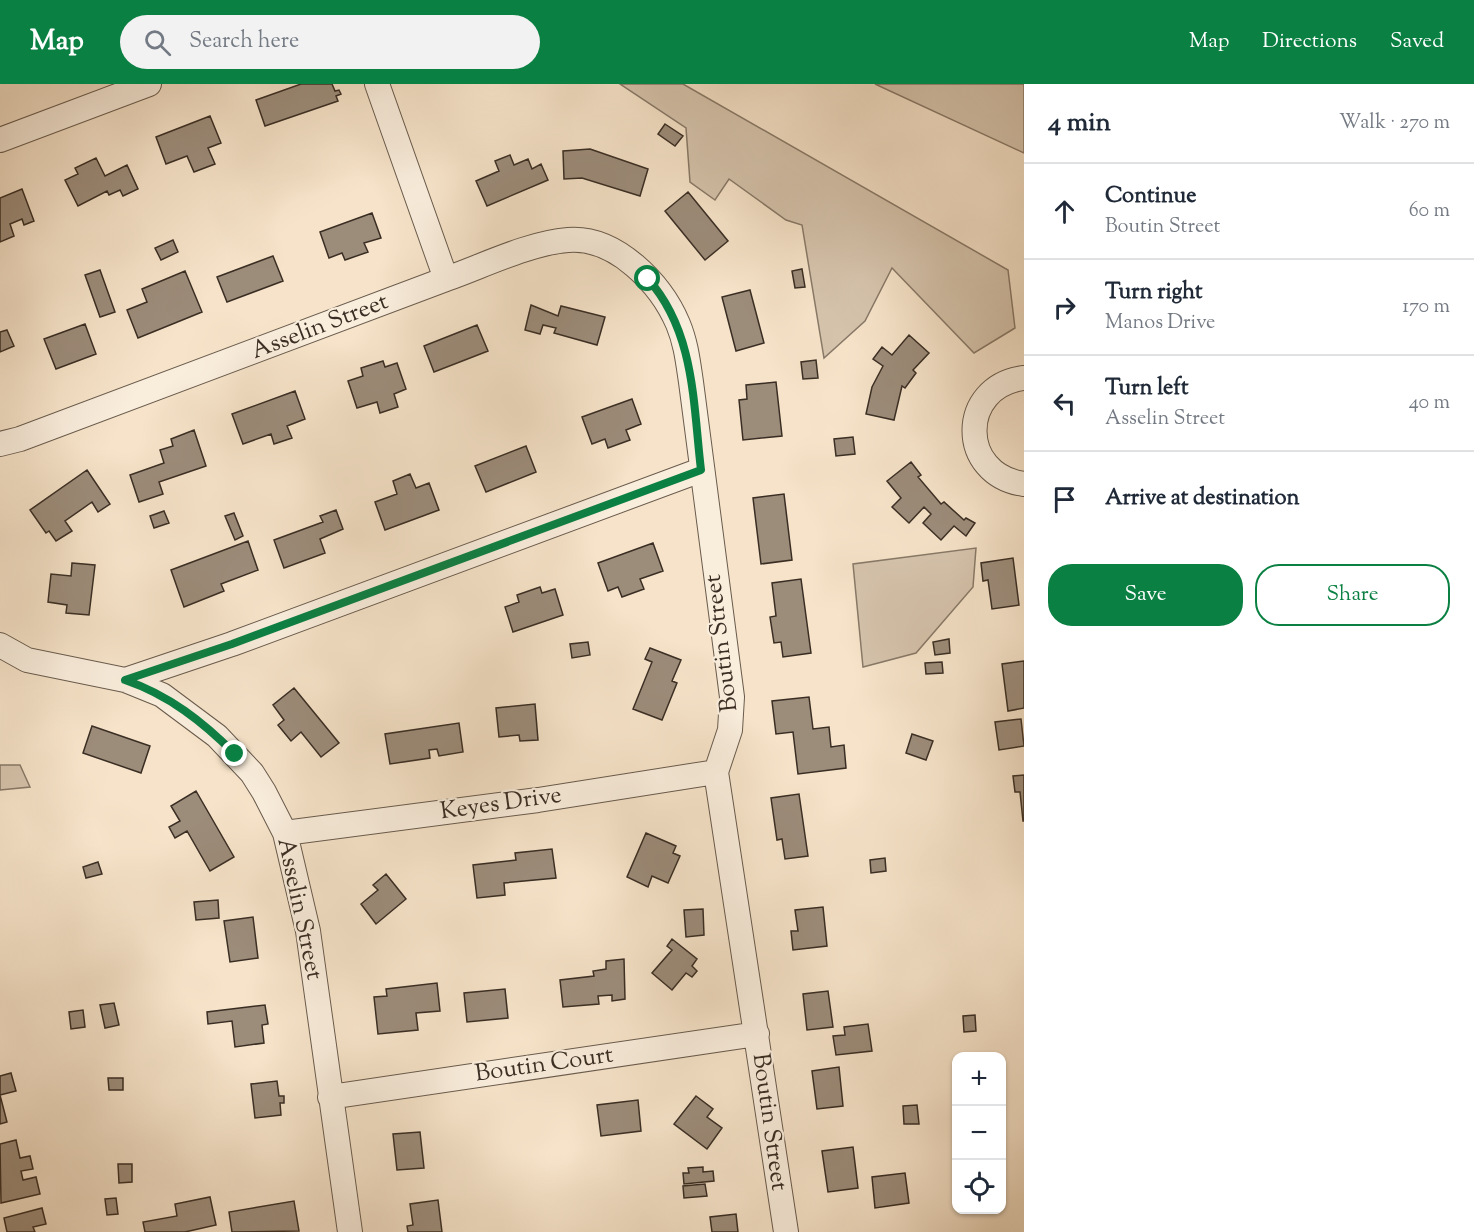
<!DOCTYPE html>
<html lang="en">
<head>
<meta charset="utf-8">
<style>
  :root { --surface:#fff; --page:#f2f2f3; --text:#1f2937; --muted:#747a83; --line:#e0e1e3; --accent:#0b8043 }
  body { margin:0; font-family:"Sorts Mill Goudy",serif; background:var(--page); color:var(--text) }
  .controls { position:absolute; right:18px; bottom:18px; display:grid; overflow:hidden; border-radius:12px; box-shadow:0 2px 4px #0004 }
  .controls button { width:54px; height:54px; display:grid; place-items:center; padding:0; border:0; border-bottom:2px solid var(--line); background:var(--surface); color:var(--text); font:30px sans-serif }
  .stop { position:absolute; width:18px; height:18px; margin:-14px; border:4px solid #0b8043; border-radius:50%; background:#fff }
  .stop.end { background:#0b8043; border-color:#fff; box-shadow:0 2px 6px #0008 }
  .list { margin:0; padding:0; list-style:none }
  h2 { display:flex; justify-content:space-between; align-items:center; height:78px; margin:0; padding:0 24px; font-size:26px }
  h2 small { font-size:20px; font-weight:400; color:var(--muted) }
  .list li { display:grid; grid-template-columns:39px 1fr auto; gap:18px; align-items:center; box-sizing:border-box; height:96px; padding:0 24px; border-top:2px solid var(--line) }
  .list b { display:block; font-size:22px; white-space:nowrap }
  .list p { margin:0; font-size:20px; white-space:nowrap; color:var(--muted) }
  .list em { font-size:20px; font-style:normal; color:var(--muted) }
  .actions { display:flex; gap:12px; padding:18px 24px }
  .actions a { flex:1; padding:14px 0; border:2px solid var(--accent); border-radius:24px; text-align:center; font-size:21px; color:var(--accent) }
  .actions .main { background:var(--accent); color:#fff }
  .icon { flex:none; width:33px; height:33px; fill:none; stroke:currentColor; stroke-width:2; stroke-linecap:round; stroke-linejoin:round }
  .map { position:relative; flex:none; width:1024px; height:1148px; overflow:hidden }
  header { display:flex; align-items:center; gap:36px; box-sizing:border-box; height:84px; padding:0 30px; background:var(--accent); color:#fff }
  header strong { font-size:28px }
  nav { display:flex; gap:33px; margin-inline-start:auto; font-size:21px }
  .search { width:420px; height:54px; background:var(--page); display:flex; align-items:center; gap:15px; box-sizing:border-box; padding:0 21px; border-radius:33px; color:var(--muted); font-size:22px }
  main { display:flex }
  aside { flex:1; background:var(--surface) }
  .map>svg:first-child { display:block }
</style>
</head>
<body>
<header>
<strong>Map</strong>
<div class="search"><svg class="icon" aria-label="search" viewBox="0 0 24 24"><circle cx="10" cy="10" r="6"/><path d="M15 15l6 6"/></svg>Search here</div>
<nav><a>Map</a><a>Directions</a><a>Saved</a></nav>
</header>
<main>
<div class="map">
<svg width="1024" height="1148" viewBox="0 0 1024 1148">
  <rect width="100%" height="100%" fill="#f6e3c9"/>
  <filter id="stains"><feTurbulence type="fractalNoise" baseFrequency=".00333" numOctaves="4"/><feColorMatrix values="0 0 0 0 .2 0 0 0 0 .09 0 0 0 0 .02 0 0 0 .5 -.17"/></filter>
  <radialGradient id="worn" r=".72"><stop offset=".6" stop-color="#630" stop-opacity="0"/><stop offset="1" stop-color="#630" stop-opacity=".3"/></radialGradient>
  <path fill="#d6c4ad" stroke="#887968" stroke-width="1.5" d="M620,0H683L1008,186L1015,244L974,269L892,184L865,237L824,274L802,141L786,136L729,95L715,116L690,98L686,44Z
    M875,0H1024V69Z
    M976,464L973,503L916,569L863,583L853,480Z
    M0,681H20L30,703L0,706Z"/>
  <path fill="#9c8c7a" stroke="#3a2e24" stroke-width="1.5" d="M301,0H332L335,7L339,6L341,10L336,12L338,17L265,42L256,16Z
    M210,32L221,59L208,64L215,80L194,88L187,72L166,80L156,53Z
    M665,40L683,52L675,62L658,50Z
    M590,65L648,85L640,112L582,94L564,95L563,67Z
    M510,71L514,81L528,75L532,85L541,80L548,96L487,122L476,97L499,87L495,77Z
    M96,74L105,92L127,81L138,105L123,112L120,106L109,111L107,107L78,122L65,96L78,90L75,84Z
    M22,105L34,137L24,141L22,135L10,140L14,152L0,158V114Z
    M688,108L728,157L705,176L665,127Z
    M372,129L381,154L364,159L368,168L345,176L342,169L329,174L320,148Z
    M173,156L178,168L161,176L155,164Z
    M273,172L283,197L227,218L217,193Z
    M802,185L805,203L795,204L792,187Z
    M100,186L115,228L100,233L85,191Z
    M185,187L202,228L138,254L127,226L147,218L142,205Z
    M750,206L764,259L736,267L722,213Z
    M531,221L558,232L561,222L605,233L597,261L554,249L556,244L543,241L540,250L525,246Z
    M85,240L96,270L56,285L44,255Z
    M477,241L488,267L434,288L424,262Z
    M7,246L14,262L0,268V248Z
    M909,251L929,269L913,286L916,289L905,304L902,302L894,336L866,330L872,303L883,282L873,275L882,263L892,271Z
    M816,276L818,294L803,295L801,278Z
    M383,277L385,283L397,279L406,305L394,310L398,323L380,329L377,318L357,324L348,297L363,292L361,284Z
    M776,298L782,352L743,356L739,316L747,315L746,301Z
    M295,307L305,335L287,342L292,354L274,360L271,350L243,360L232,330Z
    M632,315L641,340L626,346L630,356L608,364L605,355L592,360L582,333Z
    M194,346L206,382L159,398L163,410L139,418L130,391L164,379L160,366L173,362L171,355Z
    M853,353L855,370L836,372L834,355Z
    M526,362L536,388L486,408L475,382Z
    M911,378L921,391L918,393L941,420L944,418L964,436L966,434L975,439L966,452L954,442L941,456L923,439L931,430L924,423L909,439L892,423L901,414L887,397Z
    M87,386L110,420L98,428L92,418L65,437L72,447L56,457L49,447L46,449L30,426Z
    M410,390L416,404L429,399L439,426L385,446L375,418L397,410L393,397Z
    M784,410L792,476L761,480L753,414Z
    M336,426L343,445L320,455L325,469L284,484L274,456L323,438L320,432Z
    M164,427L169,439L154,444L150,432Z
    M234,429L243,452L235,456L225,432Z
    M248,457L258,486L221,500L224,507L184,523L171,486Z
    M653,459L663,487L640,495L644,505L622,513L618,503L608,507L598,479Z
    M1013,474L1019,521L992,525L988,496L983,497L981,479Z
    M72,479L95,481L89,531L66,529L67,521L48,518L51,490L71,492Z
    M801,495L811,569L783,573L781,558L774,559L770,533L776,532L772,499Z
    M540,503L542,509L555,505L563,531L513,548L505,523L519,518L517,511Z
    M949,555L950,569L935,571L933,558Z
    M588,558L590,571L572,574L570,560Z
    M650,564L681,576L672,597L677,599L662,636L633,625L652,578L645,575Z
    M1024,577V624L1008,627L1002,580Z
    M942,578L943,589L926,590L925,579Z
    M294,604L339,659L321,673L301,648L291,657L278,641L284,636L273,621Z
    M809,613L813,645L829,643L831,663L844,661L846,684L798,690L793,648L776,650L772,617Z
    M535,620L538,656L520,657L519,651L499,653L496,624Z
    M1021,635L1024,662L999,666L995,638Z
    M459,639L463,668L439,672L437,665L429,666L430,674L390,680L385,650Z
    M92,642L150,662L141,689L83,669Z
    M912,650L933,657L926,676L906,669Z
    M1024,691V737H1023L1020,708H1015L1013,692Z
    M196,707L234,773L210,787L187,747L175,754L169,743L180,737L171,722Z
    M799,710L808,772L785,775L782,755L777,756L771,714Z
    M646,749L676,762L673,769L680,772L668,799L652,792L648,803L627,793Z
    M552,765L556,794L504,799L505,811L477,814L473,781L516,776L515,769Z
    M885,774L886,787L871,789L870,776Z
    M98,778L102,790L86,794L83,783Z
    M386,790L406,815L376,840L361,820L378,806L373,801Z
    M218,816L219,834L196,836L194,818Z
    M823,823L827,862L793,866L791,847H798L795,826Z
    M703,825L704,851L686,853L684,826Z
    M253,833L258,874L230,878L224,837Z
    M672,855L697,875L692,882L697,887L692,893L686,889L672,906L652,889L672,866L667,862Z
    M624,875L625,915L612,917V911L598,912L599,920L563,923L560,896L594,892L593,887L606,885V877Z
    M437,899L440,927L416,929L418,946L378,950L374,913L387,912L386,905Z
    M505,905L508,934L467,938L464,909Z
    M828,907L833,943L807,946L803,910Z
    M114,919L119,941L105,944L100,921Z
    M265,921L268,940L262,941L264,959L235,963L232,937L208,940L207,928Z
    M83,926L85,943L71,945L69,928Z
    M975,931L976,947L964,948L963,932Z
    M868,940L872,967L836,971L833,952L845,951L844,943Z
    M839,983L843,1022L817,1025L812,987Z
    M11,989L16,1007L0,1011L7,1038L0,1040V992Z
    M108,994H123V1006H109Z
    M277,997L279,1012H284V1019H280L281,1031L255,1034L251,1000Z
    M696,1012L713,1025L707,1033L722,1044L707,1065L674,1040Z
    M638,1016L641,1047L601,1052L597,1021Z
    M917,1021L919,1040H904L903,1022Z
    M420,1048L424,1084L397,1086L393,1050Z
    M16,1056L20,1074L30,1072L33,1085L21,1087L23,1096L36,1093L40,1110L1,1119L0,1060Z
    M853,1063L858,1104L828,1108L822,1067Z
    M118,1080H132V1098L119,1099Z
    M703,1083V1088L713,1087L714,1097L684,1100L683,1089H689L688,1084Z
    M905,1089L909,1119L875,1124L872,1093Z
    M705,1100L707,1112L684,1114L683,1102Z
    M210,1113L216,1141L185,1148H145L143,1138L177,1132L175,1120Z
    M116,1114L118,1130L107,1131L105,1115Z
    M438,1116L442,1148H408L407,1142L413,1141L410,1120Z
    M294,1117L299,1147L232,1148L229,1128Z
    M42,1124L46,1140L33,1143L35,1148H7L4,1134Z
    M736,1130L738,1148H712L710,1133Z"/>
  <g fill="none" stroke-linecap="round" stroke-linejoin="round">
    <defs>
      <path id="minor" d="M0,56L149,0
        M446,195C483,182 529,159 568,156C616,152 661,200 678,240C686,259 688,278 691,298L732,613L730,646L716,688L786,1148
        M1024,294C958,302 958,391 1024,400
        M0,360L20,355L446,195L377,0
        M0,561L27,576L125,596L162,611L217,652L252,689L264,708L285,749L308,847L350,1148
        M125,596L232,560L701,386
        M285,749L538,716L716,688
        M330,1013L757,950"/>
    </defs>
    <use href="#minor" stroke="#695b4d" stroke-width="26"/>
    <use href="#minor" stroke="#f9eddc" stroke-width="24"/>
  </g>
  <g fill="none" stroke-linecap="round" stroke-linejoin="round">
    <path stroke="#0b8043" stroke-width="8" d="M235,670C203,638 169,611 125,596L232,560L701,386C693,319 695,248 648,195"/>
  </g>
  <g text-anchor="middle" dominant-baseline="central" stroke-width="4.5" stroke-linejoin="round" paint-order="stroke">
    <g font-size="24" fill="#3a2e24" stroke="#f9eddc">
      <text transform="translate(320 243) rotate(-21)">Asselin Street</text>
      <text transform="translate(722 559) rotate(-97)">Boutin Street</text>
      <text transform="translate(501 720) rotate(-8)">Keyes Drive</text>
      <text transform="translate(299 825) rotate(78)">Asselin Street</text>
      <text transform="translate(544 981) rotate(-8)">Boutin Court</text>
      <text transform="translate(769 1038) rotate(82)">Boutin Street</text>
    </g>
  </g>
  <rect width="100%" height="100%" filter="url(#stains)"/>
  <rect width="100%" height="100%" fill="url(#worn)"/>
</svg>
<div class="controls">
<button>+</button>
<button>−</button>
<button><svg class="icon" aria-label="locate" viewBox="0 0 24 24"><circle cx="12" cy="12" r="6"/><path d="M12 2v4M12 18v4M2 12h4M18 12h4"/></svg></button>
</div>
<div class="stop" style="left:648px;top:195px"></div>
<div class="stop end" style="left:235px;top:670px"></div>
</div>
<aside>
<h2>4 min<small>Walk · 270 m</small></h2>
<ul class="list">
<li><svg class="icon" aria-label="ahead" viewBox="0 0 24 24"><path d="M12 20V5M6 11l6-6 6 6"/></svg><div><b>Continue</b><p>Boutin Street</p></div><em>60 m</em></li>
<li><svg class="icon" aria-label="right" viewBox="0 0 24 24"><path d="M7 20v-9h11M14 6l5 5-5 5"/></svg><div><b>Turn right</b><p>Manos Drive</p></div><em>170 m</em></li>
<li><svg class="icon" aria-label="left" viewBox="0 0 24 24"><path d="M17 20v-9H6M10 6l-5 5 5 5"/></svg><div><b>Turn left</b><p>Asselin Street</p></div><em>40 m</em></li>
<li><svg class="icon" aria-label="arrive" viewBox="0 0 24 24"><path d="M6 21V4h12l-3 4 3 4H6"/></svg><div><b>Arrive at destination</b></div></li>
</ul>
<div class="actions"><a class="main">Save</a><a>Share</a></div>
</aside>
</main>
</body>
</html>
